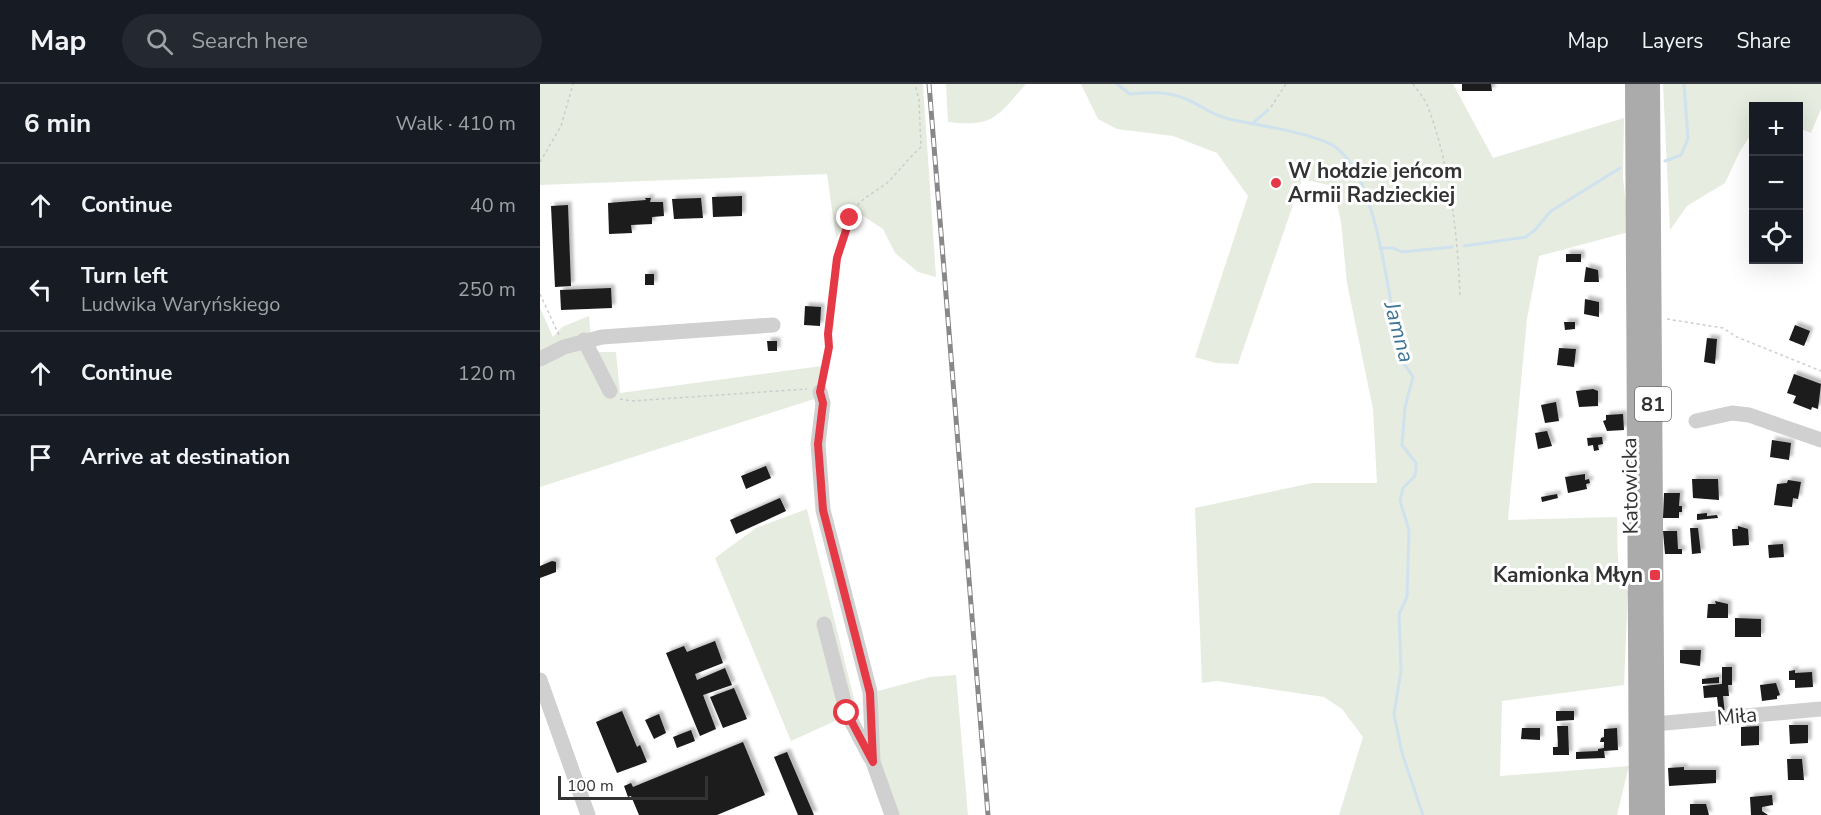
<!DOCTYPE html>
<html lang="en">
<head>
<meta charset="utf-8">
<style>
  :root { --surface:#171b24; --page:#242831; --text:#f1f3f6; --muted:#9ea1a6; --line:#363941 }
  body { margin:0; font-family:"Nunito Sans",sans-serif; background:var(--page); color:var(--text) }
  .controls { position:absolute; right:18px; top:18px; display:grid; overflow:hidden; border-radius:0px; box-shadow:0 6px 24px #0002 }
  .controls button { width:54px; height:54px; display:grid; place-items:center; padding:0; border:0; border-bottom:2px solid var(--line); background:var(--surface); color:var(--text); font:30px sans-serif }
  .scale { position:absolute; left:18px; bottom:15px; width:150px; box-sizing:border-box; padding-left:6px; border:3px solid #333; border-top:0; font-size:16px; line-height:21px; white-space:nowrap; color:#333; -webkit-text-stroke:4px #fff; paint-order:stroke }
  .stop { position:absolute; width:18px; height:18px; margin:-14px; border:4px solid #e63946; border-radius:50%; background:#fff }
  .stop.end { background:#e63946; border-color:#fff; box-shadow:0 2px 6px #0008 }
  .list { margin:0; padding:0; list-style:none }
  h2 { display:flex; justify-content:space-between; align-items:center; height:78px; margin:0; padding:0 24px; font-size:26px }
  h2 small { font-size:20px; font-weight:400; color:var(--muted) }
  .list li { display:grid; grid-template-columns:39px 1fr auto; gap:18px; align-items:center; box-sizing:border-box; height:84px; padding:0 24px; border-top:2px solid var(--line) }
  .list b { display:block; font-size:22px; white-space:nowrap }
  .list p { margin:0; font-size:20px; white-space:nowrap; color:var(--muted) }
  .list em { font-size:20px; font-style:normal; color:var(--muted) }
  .icon { flex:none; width:33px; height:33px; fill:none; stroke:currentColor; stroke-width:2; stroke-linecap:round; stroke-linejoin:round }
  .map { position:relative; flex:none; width:1281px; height:731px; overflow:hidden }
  header { display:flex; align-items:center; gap:36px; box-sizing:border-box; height:84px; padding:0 30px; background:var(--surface); border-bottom:2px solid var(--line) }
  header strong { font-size:28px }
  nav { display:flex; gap:33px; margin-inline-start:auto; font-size:21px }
  .search { width:420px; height:54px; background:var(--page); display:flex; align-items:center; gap:15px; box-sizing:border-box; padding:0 21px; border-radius:33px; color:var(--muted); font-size:22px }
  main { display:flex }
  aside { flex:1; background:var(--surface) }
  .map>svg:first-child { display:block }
</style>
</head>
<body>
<header>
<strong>Map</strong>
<div class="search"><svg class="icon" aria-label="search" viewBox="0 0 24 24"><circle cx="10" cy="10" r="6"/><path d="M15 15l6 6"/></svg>Search here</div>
<nav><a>Map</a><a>Layers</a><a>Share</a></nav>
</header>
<main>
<aside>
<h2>6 min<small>Walk · 410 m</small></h2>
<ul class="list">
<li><svg class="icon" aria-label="ahead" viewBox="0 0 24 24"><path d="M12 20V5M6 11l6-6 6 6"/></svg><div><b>Continue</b></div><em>40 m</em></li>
<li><svg class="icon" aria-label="left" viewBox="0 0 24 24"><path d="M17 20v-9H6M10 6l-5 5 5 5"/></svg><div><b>Turn left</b><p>Ludwika Waryńskiego</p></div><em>250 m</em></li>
<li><svg class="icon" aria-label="ahead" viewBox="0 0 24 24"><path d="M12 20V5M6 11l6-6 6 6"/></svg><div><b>Continue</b></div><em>120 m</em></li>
<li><svg class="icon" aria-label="arrive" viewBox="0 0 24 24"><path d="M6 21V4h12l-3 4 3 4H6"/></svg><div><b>Arrive at destination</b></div></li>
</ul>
</aside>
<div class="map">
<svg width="1281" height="731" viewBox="0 0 1281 731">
  <defs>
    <filter id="shadow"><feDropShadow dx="3.5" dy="-3.5" stdDeviation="1.5" flood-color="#0004"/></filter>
  </defs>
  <rect width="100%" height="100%" fill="#fff"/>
  <path fill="#e6ecdf" d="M0,0H383L396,193L378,188L355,169L343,145L317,128L296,154L287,90L0,101Z
    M406,0H486C456,33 455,43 408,38Z
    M541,0H913L953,74L1084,34L1083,94L1089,148L999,172L987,235L968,436L1077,433C1078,451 1075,495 1088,507L1084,601L962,617L960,692L1089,682L1077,731H799L823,653L802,625L784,613L677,597L662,599L655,424L772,399H837L833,325L807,199L801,138L793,102L762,95L698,280L676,279L655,273L708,112L677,69L633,52L577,45L558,35Z
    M1123,0H1281V25L1271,49L1259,44L1258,22H1214L1213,47L1199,69L1185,99L1147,122L1130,146Z
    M0,224L13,253L22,243L49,232L52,268H76L80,309L282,282L274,315L0,403Z
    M267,425L317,627L251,657L175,474L216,444Z
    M416,591L428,731H359L337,675L338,607L390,593Z"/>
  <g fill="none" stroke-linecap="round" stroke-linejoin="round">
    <path stroke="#cfe2ee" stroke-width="3" d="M577,0L590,10C609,8 630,7 648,16C665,23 669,30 689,35C720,42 756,46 786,58C839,77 849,225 861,275L873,293L865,323L862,361L876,379V387L874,393L863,404L860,417L869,446L867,513L859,530L861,586L854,630L862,669L883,731
      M712,40L728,26
      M1125,77L1141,71L1148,55L1144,0
      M924,162L986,153L995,146L1011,127L1080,84
      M840,164H853L862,168L912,163"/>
  </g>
  <path fill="#1a1a1a" filter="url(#shadow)" d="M922,0H951L952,7H922Z
    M202,112V132L173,133L172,113Z
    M105,114H111L110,118H123L124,132L112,133V140L91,141L92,149L69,150L68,119L106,116Z
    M161,114L163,134L134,135L132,115Z
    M28,121L31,202L15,203L11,122Z
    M1026,170H1041V178H1026Z
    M1046,183L1058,186L1059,198H1044Z
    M105,190H114V201H105Z
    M71,204L72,224L21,226L20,206Z
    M1045,215L1059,218V233L1044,230Z
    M265,222L281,223L280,242L264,241Z
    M1024,238H1035V245L1025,246Z
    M1255,241L1270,247L1264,262L1249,256Z
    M1167,254L1177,255L1175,280L1164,278Z
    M227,257H237V267H228Z
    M1019,264L1036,265L1034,283L1017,281Z
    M1254,290L1281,300L1278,325L1272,323L1271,326L1253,319L1256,312L1247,309Z
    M1053,305L1058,307V322L1039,323L1036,307Z
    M1016,318L1019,337L1005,339L1001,321Z
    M1083,330L1084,346L1067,347L1063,337L1066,336V331Z
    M1007,347L1012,362L998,365L995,349Z
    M1062,353L1063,360L1058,361L1059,366L1054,367L1053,361L1048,362L1047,354Z
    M1232,356L1251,359L1249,376L1230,373Z
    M226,382L231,394L206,405L201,392Z
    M1045,390V396L1049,395L1050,399L1046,400L1047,405L1028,409L1025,393Z
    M1152,395H1178L1179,416L1153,414Z
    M1248,396L1261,398L1258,415L1253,414L1252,423L1234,421L1237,400L1247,399Z
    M1124,409H1140L1139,422H1142V428H1139V434H1123Z
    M1017,410L1018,414L1002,418L1001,413Z
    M240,414L246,427L196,450L190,436Z
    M1167,429V432L1177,431L1178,434L1157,436V430Z
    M1198,442L1208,445L1209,461L1193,462L1192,445H1198Z
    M1150,444H1158L1161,469L1152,470Z
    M1123,447H1137L1138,465H1142V470H1125Z
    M1243,460L1244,473L1229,474L1228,461Z
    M12,477L16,478V488L0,494V482Z
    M1175,517L1188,520V534H1167L1168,520H1176Z
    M1195,534L1221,535V553H1195Z
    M175,557L183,579L155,590L157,596L185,584L192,601L163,611L176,645L160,652L126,569L144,562L147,568Z
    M1140,566H1161L1160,582L1140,579Z
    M1182,583H1192V601H1188L1189,612H1183L1185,630H1179L1177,613L1164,614L1163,602L1182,600Z
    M1255,586V589L1272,588L1273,603L1255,604V596H1249V587Z
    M1179,593V599L1162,600V595Z
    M1236,599L1240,611L1237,612V615L1222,617L1220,601Z
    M194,604L207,635L183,644L170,613Z
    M82,627L97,663L100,661L107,678L77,689L56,638Z
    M1016,627H1034V636L1016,637Z
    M119,630L126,649L114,655L105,636Z
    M1249,641H1268V659L1250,660Z
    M1017,642H1028L1029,671H1013V663H1018Z
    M1219,642V661L1201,662V643Z
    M982,644H1000V656L981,655Z
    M1077,644L1078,666L1064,667L1065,674L1036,675V668L1058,667V665L1064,664V658H1060L1061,654L1064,653V645Z
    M151,646L155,657L137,664L133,653Z
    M203,658L225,711L177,731H99L91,712L88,713L84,702L91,699L93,703Z
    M247,668L274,731H258L234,673Z
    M1247,675H1262L1264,696H1248Z
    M1144,683V686H1176V699L1129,702L1128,684Z
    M1232,711L1233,721L1222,723V727L1228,731H1211L1210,713Z
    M1150,720H1166L1169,731H1150Z"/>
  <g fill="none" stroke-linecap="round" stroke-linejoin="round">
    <path stroke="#cdcdcd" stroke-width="1.5" stroke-dasharray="3 3" stroke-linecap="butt" d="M873,0C878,7 885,15 888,23C910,81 918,153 920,214
      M731,23L746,0
      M0,78L21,42L33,0
      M0,210L19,251
      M1127,235L1183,244L1197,253L1281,287
      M283,296C295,241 283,170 317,122C326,110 343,105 353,93C362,83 370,73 381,63L379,16L375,0
      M80,315L92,317L267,305"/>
    <path stroke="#d0d0d0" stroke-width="15" d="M44,256L70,307
      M0,275L24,263L62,253L233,241
      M280,308L283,319L278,360L283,426L330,608L333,678L352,731
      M1156,337L1192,329L1209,331L1281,356
      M284,540L307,629L330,673
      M0,596L48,731
      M1114,640L1281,625"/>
    <path stroke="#ababab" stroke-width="20" d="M1095,0L1099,731
      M1110,0L1115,731"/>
    <defs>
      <path id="rail" d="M389,0L448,731"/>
    </defs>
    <use href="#rail" stroke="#888" stroke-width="5"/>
    <use href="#rail" stroke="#fff" stroke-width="3" stroke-dasharray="9" stroke-linecap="butt"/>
  </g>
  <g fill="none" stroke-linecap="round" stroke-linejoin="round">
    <path stroke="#e63946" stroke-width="8" d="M307,629L333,678L330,609L283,426L278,360L283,319L280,308L289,263L288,250L297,174L310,134"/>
  </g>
  <g fill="#e63946" stroke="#fff" stroke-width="2">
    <circle cx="736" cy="99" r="6"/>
    <rect x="1109" y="485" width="12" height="12" rx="3"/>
  </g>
  <g text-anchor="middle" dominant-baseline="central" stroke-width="6" stroke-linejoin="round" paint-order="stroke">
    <rect fill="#fff" stroke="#707070" stroke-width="1.5" x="1095" y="303" width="36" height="34" rx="4.5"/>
    <g font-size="20" font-weight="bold" fill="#333">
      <text x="1113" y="320">81</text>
    </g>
    <g font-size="21" font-weight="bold" fill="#333" stroke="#fff" text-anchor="start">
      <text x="748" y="87">W hołdzie jeńcom<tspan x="748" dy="24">Armii Radzieckiej</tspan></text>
      <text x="1103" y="491" text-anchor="end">Kamionka Młyn</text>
    </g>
    <g font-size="21" fill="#333" stroke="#fff">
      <text transform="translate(1090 402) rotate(-91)">Katowicka</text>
      <text transform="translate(1197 632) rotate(-5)">Miła</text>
    </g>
    <g font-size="22" font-style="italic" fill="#3f7597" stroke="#fff">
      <text transform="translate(859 248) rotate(75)">Jamna</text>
    </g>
  </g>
</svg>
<div class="controls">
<button>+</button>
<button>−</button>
<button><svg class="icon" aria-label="locate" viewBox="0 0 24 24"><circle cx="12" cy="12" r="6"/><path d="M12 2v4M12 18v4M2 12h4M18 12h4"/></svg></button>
</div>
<div class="scale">100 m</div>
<div class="stop" style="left:307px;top:629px"></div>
<div class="stop end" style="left:310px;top:134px"></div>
</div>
</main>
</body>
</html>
